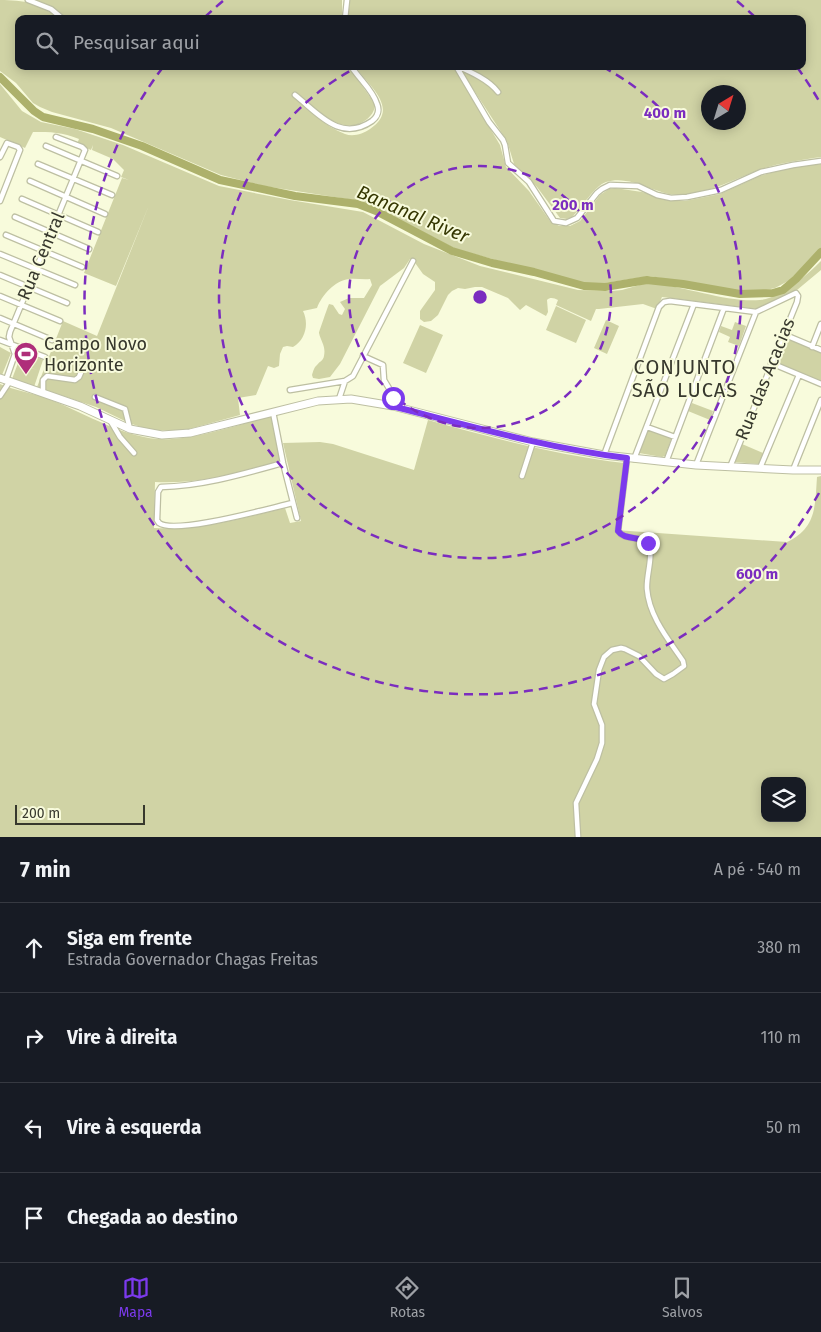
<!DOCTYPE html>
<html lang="pt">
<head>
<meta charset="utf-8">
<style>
  :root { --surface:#171b24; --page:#20242c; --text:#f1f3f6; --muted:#9ea1a6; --line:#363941; --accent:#7c3aed }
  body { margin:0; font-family:"Fira Sans",sans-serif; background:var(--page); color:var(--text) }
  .controls { position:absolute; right:15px; bottom:15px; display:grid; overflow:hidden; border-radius:10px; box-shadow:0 2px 12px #0003 }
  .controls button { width:45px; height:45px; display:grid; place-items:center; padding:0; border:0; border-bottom:1px solid var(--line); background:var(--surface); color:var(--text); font:25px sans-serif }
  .compass { position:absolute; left:701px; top:85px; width:45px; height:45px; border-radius:50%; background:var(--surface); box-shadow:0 2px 12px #0003; rotate:38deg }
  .scale { position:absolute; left:15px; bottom:12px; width:130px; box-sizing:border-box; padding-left:5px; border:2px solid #37382d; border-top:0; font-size:14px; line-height:18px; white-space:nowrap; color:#37382d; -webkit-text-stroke:4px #f8fbdc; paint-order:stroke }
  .stop { position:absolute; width:15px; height:15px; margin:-11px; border:4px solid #7c3aed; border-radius:50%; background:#fff }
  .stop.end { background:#7c3aed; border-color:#fff; box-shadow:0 1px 5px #0008 }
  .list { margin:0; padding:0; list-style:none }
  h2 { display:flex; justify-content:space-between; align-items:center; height:65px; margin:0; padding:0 20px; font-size:21px }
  h2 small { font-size:16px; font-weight:400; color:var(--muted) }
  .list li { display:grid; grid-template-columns:32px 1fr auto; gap:15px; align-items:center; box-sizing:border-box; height:90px; padding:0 20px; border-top:1px solid var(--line) }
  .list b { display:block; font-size:19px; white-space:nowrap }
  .list p { margin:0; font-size:16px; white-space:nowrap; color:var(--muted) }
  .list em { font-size:16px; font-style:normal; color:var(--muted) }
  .icon { flex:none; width:28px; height:28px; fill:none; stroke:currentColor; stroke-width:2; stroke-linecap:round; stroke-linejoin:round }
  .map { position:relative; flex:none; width:821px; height:837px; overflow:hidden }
  .search { position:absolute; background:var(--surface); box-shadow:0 2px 12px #0003; left:15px; right:15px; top:15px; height:55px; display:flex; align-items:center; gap:12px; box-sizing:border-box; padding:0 18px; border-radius:10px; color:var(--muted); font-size:19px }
  .sheet { height:425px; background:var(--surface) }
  nav { display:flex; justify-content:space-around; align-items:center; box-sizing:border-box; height:70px; border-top:1px solid var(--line); background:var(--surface); font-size:14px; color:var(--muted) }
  nav a { display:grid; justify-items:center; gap:2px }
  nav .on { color:var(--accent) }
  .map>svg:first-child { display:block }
</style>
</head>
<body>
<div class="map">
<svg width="821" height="837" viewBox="0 0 821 837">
  <rect width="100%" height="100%" fill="#f8fbdc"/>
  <path fill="#d0d3a5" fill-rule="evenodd" d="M0,0C24,0 40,3 59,19H19V66H348L375,104C375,111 371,116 366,120C341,138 312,107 294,92L292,95C309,109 323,126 345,134C353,137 363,134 370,129C401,108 368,86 355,66H453L500,145L506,167L529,191L550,221L559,226H570L580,221L600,195L609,189L615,188L642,192L673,201H685L720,194L760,176L786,168L821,164V248L805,267L790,280L775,288L766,290L737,292L650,276L605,283L589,284L572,281L456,249L385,212L360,201L264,186L221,175L111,128L52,112L40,107L33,103L16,83L0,71Z
    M35,0H342V19H68L52,7Z
    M350,0H821V157C801,160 780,163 761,169C735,179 710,193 681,195C656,196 632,174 606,182C594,186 582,208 572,217L567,219L560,218L537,187L514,164L507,141L458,66H802V19H348ZM708,92H738V122H708Z
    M0,84L22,111L41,122L75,129L123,145L219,186L290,200L363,212L424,244L480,266L578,290L612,291L622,290L643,284H655C688,287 729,303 760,300C781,298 806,276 821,261V270L797,290L757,309L662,297L657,309L643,304L599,309H596L591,321L556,305L558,300C554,298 550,297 547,300L548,312L546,316L526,305L520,310L508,298L482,287H475L465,289L458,288L452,291L448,295L438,315L431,321L424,322L420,319V311L435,290V282L423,274L413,260L410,259L404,268L380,286L340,364L330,377L319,379L313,378L312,375C313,372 314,367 317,365C320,361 323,361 324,356C326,346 321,342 319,333C319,332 328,306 329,304L333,305L339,314L342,315L345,309L340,302L349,298H364L372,285L370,279C363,280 356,278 349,279C334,281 322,295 317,308L303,311C309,323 306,340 293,347L287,346L283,347L280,354L279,366L274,368L268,366L256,395L238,398L240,415L182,431L150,430L129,423L96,407L37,387L63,321L97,336L149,205L116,286L84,273L122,178L129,180L121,177L124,170L113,159L92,150L93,145L91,150L77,144L79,139C62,132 51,132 33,132L25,148L0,137Z
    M556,306L586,320L576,343L546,330Z
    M606,320L619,326L607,354L594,348Z
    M735,322L746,326L739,346L728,342L730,337L719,332L721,326L732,330Z
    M420,325L443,335L426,373L403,363Z
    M785,338L821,352V382L774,363Z
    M0,347L11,353L2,375H0Z
    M21,351L43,360L34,387L12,379L18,363L37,370L17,362Z
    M0,384C16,391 34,393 51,400C90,415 129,442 172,439C204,437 241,424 272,416L281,461C238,473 201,484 155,482L154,528C200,531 242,518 285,508L290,523L301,521L283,443L320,442L333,444L414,470L428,420C493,438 557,455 624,463L615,530L787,542C817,528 815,505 817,477L821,476V837H0ZM765,781H802V818H765Z
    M692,403L713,411L710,420L688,411Z
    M648,429L672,437L665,456L662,457L639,453Z
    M742,444L763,453L759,464L734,462Z"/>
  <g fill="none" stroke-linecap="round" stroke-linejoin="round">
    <path stroke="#adb16c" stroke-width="8" d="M0,77L34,111L43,117L93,129L142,146L220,180L295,196L358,204L376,211L452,251L492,263L534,272L584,286L605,287L647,280L683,284L740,294L773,293L783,290L796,279L821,252"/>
    <defs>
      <path id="street" d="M28,0L51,9L63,19
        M345,19L347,0
        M456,66L489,122L503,140L505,145L508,163L529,182L554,221L566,223L577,218L597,193L602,189L610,185L638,186L657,195L671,198L687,197L721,190L761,172L793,165L821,161
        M457,66C471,72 489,80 498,92
        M295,95C318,113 340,143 372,121C377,117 380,111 377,104C373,90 359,79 351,66
        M46,146L117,176
        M0,157L7,143L18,147L20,150L0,201
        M38,164L112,195
        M30,181L105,214
        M22,199L98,232
        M15,217L89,249
        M6,235L82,267
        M0,254L75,285
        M0,275L67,303
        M0,296L60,321
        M0,318L52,340
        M783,334L821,350
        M0,340L45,357
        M812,347L821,324
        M363,356L383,365L384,380L393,395V406
        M771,363L821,384
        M6,380L15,354L9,337L10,332L85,150L82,147L56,137
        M290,390L345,381L353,376L413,261
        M43,392V380L47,376L75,380L79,377L85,363
        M0,396L10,381
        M95,397L125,409L130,429
        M339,399L345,381
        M273,412L283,463L297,518
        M110,420L120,437L134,453
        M647,427L675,437
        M604,455L659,307L664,302L670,301L756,312L796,293L798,296L797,302L730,467
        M634,459L694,304
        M666,462L724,308
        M283,463C243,474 203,486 161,487L158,492L157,520L159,523C175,535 270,508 293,503
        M696,465L756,312
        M760,468L799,375
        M793,470L821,400
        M522,476L533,442
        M578,837L576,803L597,759L602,743V725L594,704L599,670L604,657L612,650L621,648L625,649L639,656L656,674L664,679L673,674L684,666L683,661C668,639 649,616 647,589C646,574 654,557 648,543C639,535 625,541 618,531L627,458"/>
      <path id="secondary" d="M0,378L80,406L130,429L162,435L190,433L318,401L351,399L393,406L533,442L604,455L696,465L793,470H821"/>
    </defs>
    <use href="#street" stroke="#bdbfa2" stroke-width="7"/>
    <use href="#secondary" stroke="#bdbfa2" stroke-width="9"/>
    <use href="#street" stroke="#fff" stroke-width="4.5"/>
    <use href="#secondary" stroke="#fff" stroke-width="7"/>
  </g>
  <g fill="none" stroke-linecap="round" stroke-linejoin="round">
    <path stroke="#7c3aed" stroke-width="6" d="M393,398L392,406C470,426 547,448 627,458L618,531C625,541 639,535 648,543"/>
  </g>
  <g fill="none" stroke="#7b2cbf" stroke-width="2.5" stroke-dasharray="9 6">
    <circle cx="480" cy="297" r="131"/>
    <path d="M603 67A261 261 0 1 1 357 67"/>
    <path d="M819 493A392 392 0 1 1 163 67M205 17A392 392 0 0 1 223 1M737 1A392 392 0 0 1 755 17M797 67A392 392 0 0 1 819 101"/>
  </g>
  <defs>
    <symbol id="stadium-pin" viewBox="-11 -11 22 30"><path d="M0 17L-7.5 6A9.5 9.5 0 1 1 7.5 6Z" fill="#af2e7a" stroke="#f8fbdc"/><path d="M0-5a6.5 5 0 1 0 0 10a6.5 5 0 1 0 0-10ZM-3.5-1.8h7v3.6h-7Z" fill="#fff"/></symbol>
  </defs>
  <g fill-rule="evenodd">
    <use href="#stadium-pin" x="12" y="340" width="28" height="38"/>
  </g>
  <g text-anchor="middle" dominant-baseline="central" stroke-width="4" stroke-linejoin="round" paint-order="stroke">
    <g font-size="18" fill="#37382d" stroke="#f8fbdc">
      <text transform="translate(41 256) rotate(-67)">Rua Central</text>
      <text transform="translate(765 379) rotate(-68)">Rua das Acacias</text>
    </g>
    <g font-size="18" fill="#37382d" stroke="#f8fbdc" text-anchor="start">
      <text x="44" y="344">Campo Novo<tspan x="44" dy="21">Horizonte</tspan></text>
    </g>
    <g font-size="19" font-style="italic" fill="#343600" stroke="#f8fbdc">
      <text transform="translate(413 214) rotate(23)">Bananal River</text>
    </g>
    <g font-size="20" letter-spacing="1" fill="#37382d" stroke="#f8fbdc">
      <text x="685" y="367">CONJUNTO<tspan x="685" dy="23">SÃO LUCAS</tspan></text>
    </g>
  </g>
  <circle cx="480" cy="297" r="8" fill="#7b2cbf" stroke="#f8fbdc" stroke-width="2.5"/>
  <g font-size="15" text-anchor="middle" font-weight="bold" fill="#7b2cbf" stroke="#f8fbdc" stroke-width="4" stroke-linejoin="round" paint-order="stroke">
    <text x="665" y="118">400 m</text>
    <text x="573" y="210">200 m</text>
    <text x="757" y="579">600 m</text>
  </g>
</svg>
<div class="controls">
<button><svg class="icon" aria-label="layers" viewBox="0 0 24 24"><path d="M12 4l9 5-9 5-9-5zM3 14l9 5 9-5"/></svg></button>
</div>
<svg class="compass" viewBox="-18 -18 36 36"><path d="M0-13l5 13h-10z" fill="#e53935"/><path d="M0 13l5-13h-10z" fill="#9ea1a6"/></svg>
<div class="scale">200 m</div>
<div class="stop" style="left:393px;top:398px"></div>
<div class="stop end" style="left:648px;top:543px"></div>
<div class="search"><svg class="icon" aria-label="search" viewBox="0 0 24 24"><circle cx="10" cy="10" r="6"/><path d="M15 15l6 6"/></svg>Pesquisar aqui</div>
</div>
<section class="sheet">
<h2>7 min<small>A pé · 540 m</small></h2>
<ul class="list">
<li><svg class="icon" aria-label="ahead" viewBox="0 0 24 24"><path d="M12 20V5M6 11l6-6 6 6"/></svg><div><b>Siga em frente</b><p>Estrada Governador Chagas Freitas</p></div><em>380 m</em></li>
<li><svg class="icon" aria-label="right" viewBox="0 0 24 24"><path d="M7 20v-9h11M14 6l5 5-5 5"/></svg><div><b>Vire à direita</b></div><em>110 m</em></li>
<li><svg class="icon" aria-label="left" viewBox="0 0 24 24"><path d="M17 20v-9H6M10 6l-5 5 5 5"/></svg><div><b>Vire à esquerda</b></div><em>50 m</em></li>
<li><svg class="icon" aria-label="arrive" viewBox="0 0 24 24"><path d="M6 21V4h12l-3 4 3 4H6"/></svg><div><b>Chegada ao destino</b></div></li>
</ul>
</section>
<nav>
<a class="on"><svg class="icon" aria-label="map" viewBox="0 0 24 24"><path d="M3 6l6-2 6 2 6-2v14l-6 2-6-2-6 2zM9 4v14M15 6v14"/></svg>Mapa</a>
<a><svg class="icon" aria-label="directions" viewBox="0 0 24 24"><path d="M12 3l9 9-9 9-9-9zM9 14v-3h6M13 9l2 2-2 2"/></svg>Rotas</a>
<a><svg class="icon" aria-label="saved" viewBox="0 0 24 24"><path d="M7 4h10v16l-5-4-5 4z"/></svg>Salvos</a>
</nav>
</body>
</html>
